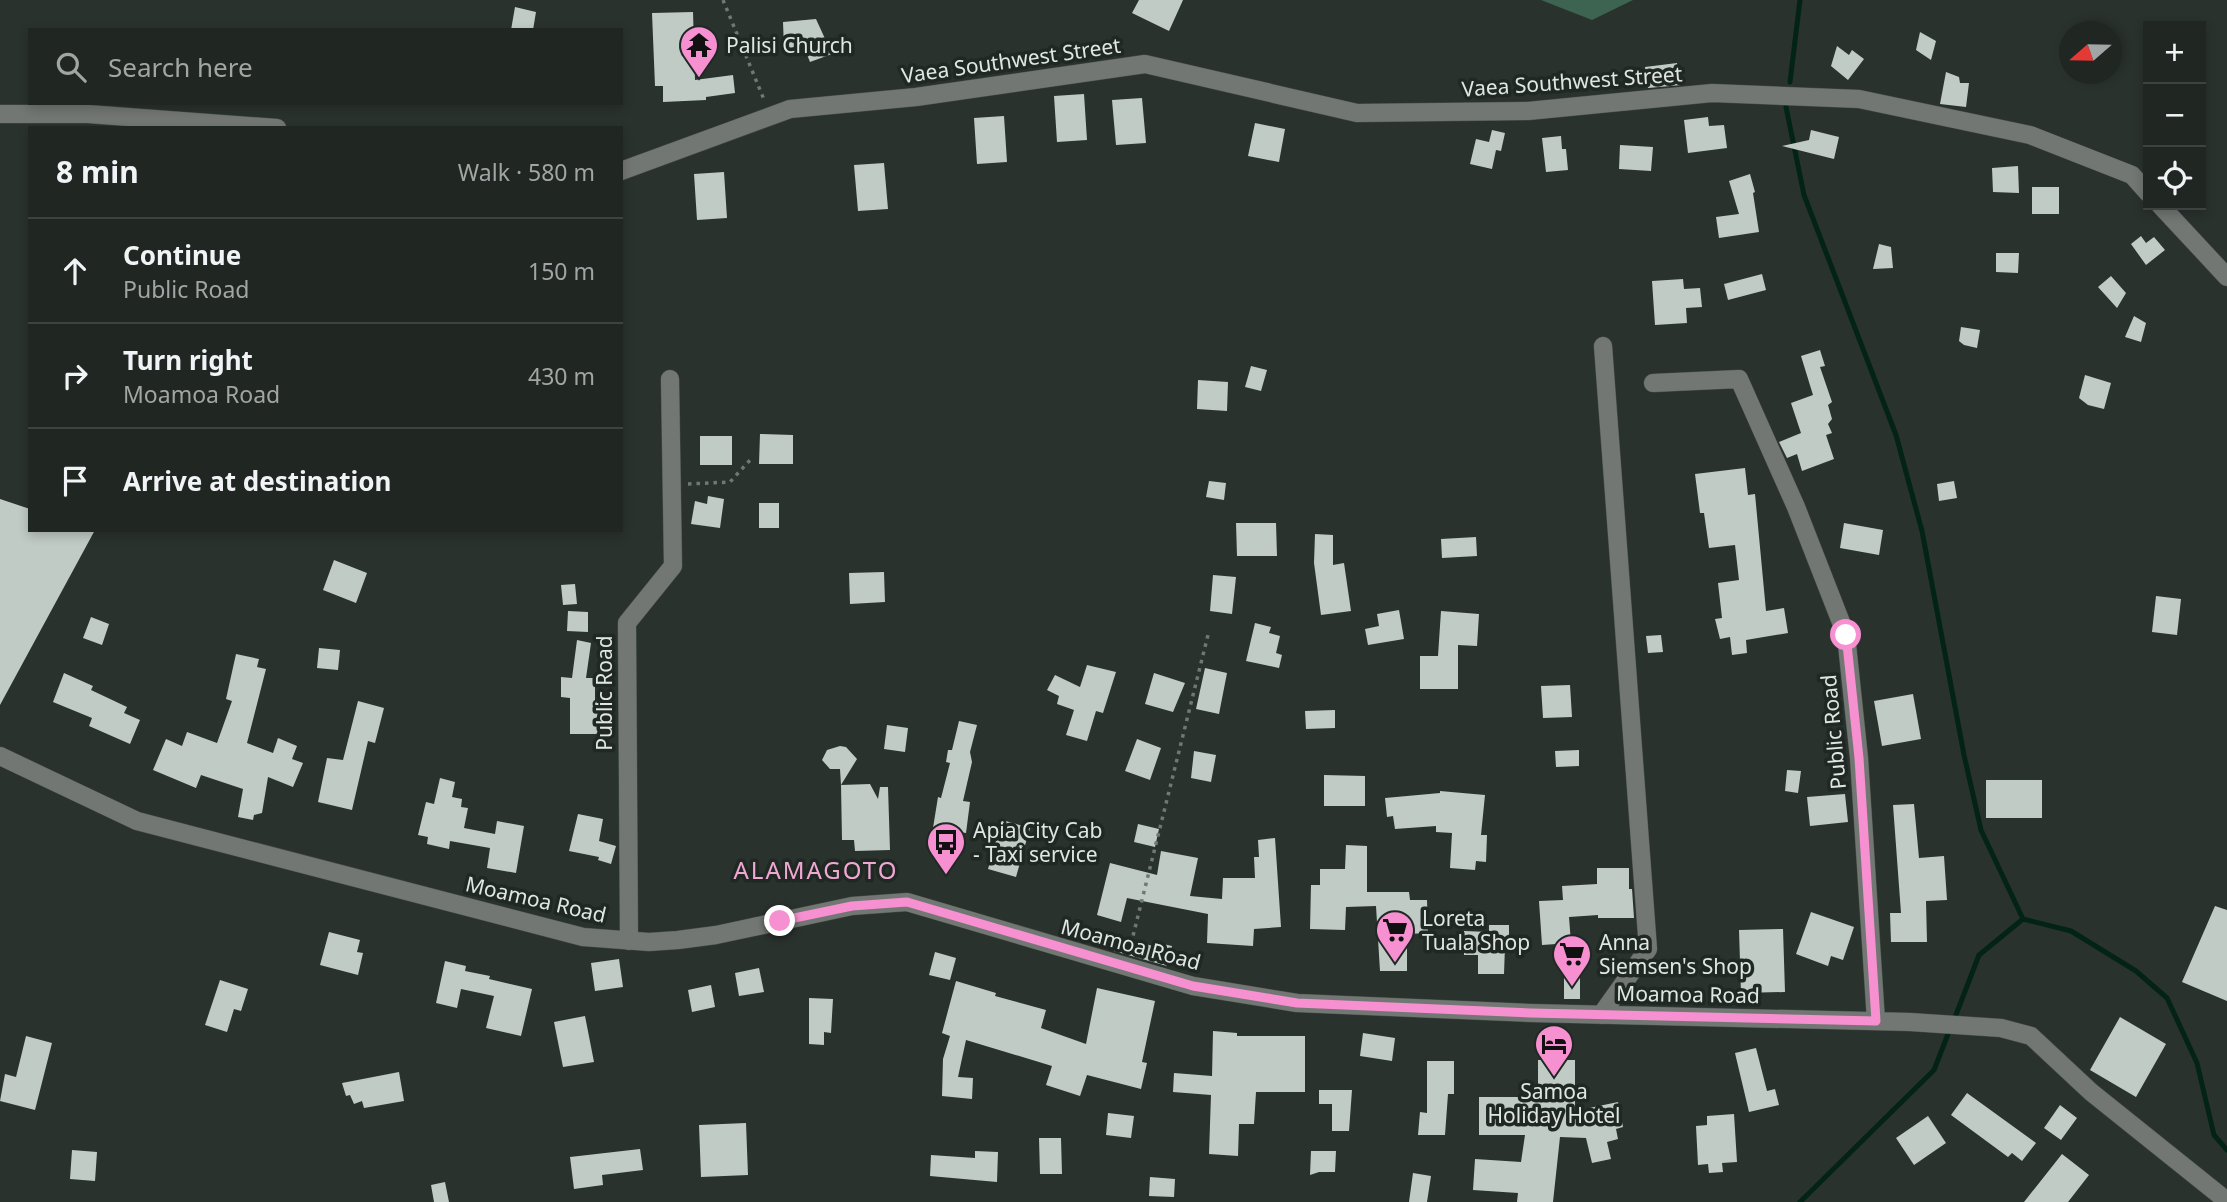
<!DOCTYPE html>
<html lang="en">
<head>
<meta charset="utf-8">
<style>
  :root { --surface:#202622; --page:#282e2a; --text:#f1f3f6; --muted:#a2a5a5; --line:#3d4340 }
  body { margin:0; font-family:"Noto Sans",sans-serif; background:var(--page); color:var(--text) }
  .controls { position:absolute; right:21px; top:21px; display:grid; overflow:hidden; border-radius:0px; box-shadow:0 4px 10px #0003 }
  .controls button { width:63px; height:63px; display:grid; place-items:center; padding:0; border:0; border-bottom:2px solid var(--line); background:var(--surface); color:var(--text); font:35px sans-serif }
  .compass { position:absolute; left:2059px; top:21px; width:63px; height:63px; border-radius:50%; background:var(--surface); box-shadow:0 4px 10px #0003; rotate:250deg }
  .stop { position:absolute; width:21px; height:21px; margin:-16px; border:5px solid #f690d0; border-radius:50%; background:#fff }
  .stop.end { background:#f690d0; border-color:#fff; box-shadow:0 2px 7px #0008 }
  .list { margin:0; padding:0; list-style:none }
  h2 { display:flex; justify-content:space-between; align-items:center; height:91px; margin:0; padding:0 28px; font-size:30px }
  h2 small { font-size:23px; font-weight:400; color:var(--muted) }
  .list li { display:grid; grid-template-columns:46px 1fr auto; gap:21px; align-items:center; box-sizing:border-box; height:105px; padding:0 28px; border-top:2px solid var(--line) }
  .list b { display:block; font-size:26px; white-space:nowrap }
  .list p { margin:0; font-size:23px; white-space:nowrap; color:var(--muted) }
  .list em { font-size:23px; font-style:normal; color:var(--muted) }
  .icon { flex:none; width:38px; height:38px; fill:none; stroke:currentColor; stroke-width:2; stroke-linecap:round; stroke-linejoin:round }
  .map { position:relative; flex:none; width:2227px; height:1202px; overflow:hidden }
  .search { position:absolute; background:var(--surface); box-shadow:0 4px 10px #0003; left:28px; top:28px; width:595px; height:77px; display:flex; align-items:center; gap:18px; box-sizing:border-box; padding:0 24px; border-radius:0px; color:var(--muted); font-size:26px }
  .panel { position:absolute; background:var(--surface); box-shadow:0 4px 10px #0003; left:28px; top:126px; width:595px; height:406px; border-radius:0px }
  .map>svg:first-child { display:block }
</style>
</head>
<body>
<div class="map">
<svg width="2227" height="1202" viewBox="0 0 2227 1202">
  <rect width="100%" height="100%" fill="#2a322e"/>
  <path fill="#3d6351" d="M1541,0H1633L1592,20Z"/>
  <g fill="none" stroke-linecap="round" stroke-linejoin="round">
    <path stroke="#042317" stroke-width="5" d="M1790,82L1800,0
      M1786,107L1804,195L1896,435L1922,531L1964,755L1981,830L2023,919
      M1954,1020L1979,955L2023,919L2071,931L2136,971L2167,998L2197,1063L2214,1135L2227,1150
      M1800,1202L1934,1070L1950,1029"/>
  </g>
  <path fill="#c1cbc6" d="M1139,0H1183L1169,31L1132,13Z
    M515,7L536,12L533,30H511Z
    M693,12L695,80L733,75L735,93L706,97V100L663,102V86H655L652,13Z
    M816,19L832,54L810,62L804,47L784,48L783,22Z
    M1920,32L1936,41L1931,60L1916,50Z
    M1837,46L1849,55L1852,50L1864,59L1848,80L1831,66Z
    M1677,63L1681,85L1648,88L1645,67Z
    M1946,72L1959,77L1960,83H1969L1966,107L1940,104Z
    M1084,94L1087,140L1057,142L1054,96Z
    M1142,98L1146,143L1116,145L1112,100Z
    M1004,116L1007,162L977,164L974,118Z
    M1708,117L1709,126L1724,125L1727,148L1688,153L1684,120Z
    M1255,123L1285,129L1279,162L1248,156Z
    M1492,130L1505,133L1501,151L1496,150L1492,169L1470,164L1476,139L1489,142Z
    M1811,130L1839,137L1834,159L1782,146L1809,140Z
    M1561,136L1562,149H1566L1568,170L1546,172L1542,138Z
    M1620,145L1653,147L1651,171L1619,169Z
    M884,163L888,209L858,211L854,165Z
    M2018,166L2019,193L1993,192L1992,168Z
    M724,172L727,218L697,220L694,174Z
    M1750,174L1755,192L1753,193L1759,232L1719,238L1716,217L1739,214L1729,181Z
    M2032,187H2059V214H2032Z
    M2141,236L2146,243L2154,237L2165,250L2146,265L2131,244Z
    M1879,244L1891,247L1893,268L1873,269Z
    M1996,253H2019L2018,273L1996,272Z
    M1762,274L1766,290L1728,300L1724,284Z
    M2111,276L2126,293L2117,308L2098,287Z
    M1683,279L1684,289L1700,288L1702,307L1686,308L1687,323L1655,325L1652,281Z
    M2134,316L2146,323L2141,342L2125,337Z
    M1961,327L1980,330L1977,348L1964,345L1959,341Z
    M1820,350L1825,366L1820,367L1832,402L1828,405L1832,419L1828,424L1832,433L1826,435L1834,459L1802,471L1797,454L1787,458L1779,442L1801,433L1791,403L1813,395L1801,356Z
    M1251,366L1267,370L1261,391L1245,387Z
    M2085,375L2111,383L2104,409L2088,405L2079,398Z
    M1198,380L1228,382L1227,411L1197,409Z
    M760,434L793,435V464H759Z
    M700,436H732V465H700Z
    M1745,468L1748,495L1755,494L1766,611L1784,608L1788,633L1746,640L1747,653L1732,655L1730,637L1720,639L1715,619L1722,618L1718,583L1739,580L1735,545L1709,548L1704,513H1700L1695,474Z
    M1209,481L1226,483L1224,500L1206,497Z
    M1954,481L1957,498L1939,501L1937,484Z
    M708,496L724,499L720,528L691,524L695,501L707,504Z
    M0,499L30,509V530H95L0,705Z
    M759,503H779V528H759Z
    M1236,523H1276L1277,556H1237Z
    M1844,523L1883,530L1879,555L1840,548Z
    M1315,534L1333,535V565L1344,563L1351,611L1321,615L1314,563Z
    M1476,537L1477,556L1442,558L1441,539Z
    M334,560L367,573L356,603L323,590Z
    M884,572L885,602L850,604L849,573Z
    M1213,575L1236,577L1232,614L1210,611Z
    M575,584L577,604L563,605L561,585Z
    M2156,596L2181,599L2177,635L2152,632Z
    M1399,610L1404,639L1368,645L1365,629L1379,626L1377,614Z
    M568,611L588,612V632L567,631Z
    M1441,611L1479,614L1477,646L1458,645V689H1420V656H1438Z
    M91,617L109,624L102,645L83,638Z
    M1255,623L1271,627L1269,633L1280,636L1276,653L1282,655L1279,668L1246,661Z
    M1661,635L1663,652L1648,653L1646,636Z
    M577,640L591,643L586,678H595V701H604V734H570V698L561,697V677L572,678Z
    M319,648L340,650L338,670L317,668Z
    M236,654L259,659L257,667L266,669L247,743L273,753L278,738L297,746L292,759L303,763L293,787L268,777L262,813L254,815L253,820L238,817L243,789L201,775L196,788L153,770L166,739L182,746L187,732L217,743L232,701L226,699Z
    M1087,665L1116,672L1103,713L1096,711L1087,741L1066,735L1074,710L1057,704L1059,696L1047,690L1055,675L1080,687Z
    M1205,668L1227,673L1219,714L1196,709Z
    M64,673L93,686L91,690L127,707L124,713L140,720L130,744L89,726L92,718L53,702Z
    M1154,673L1185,683L1173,712L1145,704Z
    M1570,685L1572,717L1543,718L1541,686Z
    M1913,694L1921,739L1882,746L1874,701Z
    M358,701L384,708L375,743L368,741L352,810L318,802L327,758L343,760Z
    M1335,710V728L1306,729L1305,711Z
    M959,721L977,725L970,752L972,762L963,801L970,802L966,833L933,828L938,797L941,798L950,763L946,762L948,750H952Z
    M887,725L908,728L905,752L884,749Z
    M1137,739L1161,748L1150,780L1125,771Z
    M840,746L846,747L857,759L841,785L840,769H830L822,760L827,750Z
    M1579,750V766L1556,767L1555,751Z
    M1194,751L1216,755L1211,782L1191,778Z
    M1787,770L1801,771L1798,793L1785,791Z
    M1324,775L1365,776V806H1324Z
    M440,778L455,782L452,797L462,799L461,807L468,808L464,828L495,834L497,821L524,826L516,873L487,868L490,848L450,841L449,849L427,844L428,837L418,835L426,802L434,804Z
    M1986,780H2042V818H1986Z
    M870,784L878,799L880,787H888L890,850L855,851L854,840H842L841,785Z
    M1440,791L1485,795L1481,835H1487L1486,862L1476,861L1475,870L1450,868L1452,833L1436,832V826L1395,829L1393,816L1387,817L1385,798L1440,793Z
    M1845,794L1848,822L1810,826L1807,797Z
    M1914,804L1919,858L1944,856L1947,900L1926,901L1927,942H1891L1890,913H1901L1893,805Z
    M578,814L603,819L599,841L616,846L611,864L598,860L599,857L569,851Z
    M1002,820L1030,828L1016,877L988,869Z
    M1138,824L1159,829L1155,847L1134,842Z
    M1275,838L1281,927L1254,929L1253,946L1207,943L1208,914L1127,898L1121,922L1097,915L1110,863L1157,875L1161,851L1198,858L1190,896L1222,899L1223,878H1255L1254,857H1259L1258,840Z
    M1346,845L1367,846V892H1409L1410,900H1427L1428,933L1407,934V971H1380L1376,906L1346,907L1345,930L1310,929L1311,885H1320V869H1345Z
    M1597,868H1629V889H1632L1634,918H1598V915L1569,917L1571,943L1542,945L1539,901L1563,900L1562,886L1597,884Z
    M2215,906L2227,910V1001L2182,982Z
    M1811,912L1854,927L1843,960L1831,956L1828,966L1796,954Z
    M1489,925H1509V946H1505L1504,974H1478V955H1464V931L1489,932Z
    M1783,929L1785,992L1741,993L1739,930Z
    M329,932L360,940L357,952L363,953L358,975L320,965Z
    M1118,937L1153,946L1154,942L1172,946L1167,966L1114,951Z
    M935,952L956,958L950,980L929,975Z
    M619,959L623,987L595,991L591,963Z
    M445,961L466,966L465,971L490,976L489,979L532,989L521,1036L486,1028L494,996L461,989L457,1008L436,1003Z
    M759,968L764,992L739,996L735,973Z
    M1564,976H1580V999H1564Z
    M220,980L248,989L241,1011L234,1009L227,1032L205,1025Z
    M956,981L996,993L995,996L1046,1010L1041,1028L1086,1044L1097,988L1155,1001L1142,1062L1147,1063L1141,1089L1087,1075L1080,1096L1046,1085L1052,1066L966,1040L958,1077L973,1078L972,1099L942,1096L943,1059L950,1036L942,1033Z
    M711,985L715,1007L692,1012L688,990Z
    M809,998L833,999L831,1033L824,1032V1045L809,1044Z
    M585,1016L594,1062L563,1067L554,1022Z
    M2120,1017L2166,1044L2136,1097L2090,1070Z
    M1213,1031L1237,1033V1036H1305V1092H1256L1254,1124H1239L1238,1156L1209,1154L1211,1095L1173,1092L1174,1073L1212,1076Z
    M1363,1033L1395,1038L1392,1061L1360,1056Z
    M26,1036L52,1043L35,1110L0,1101L5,1074L16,1077Z
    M1756,1048L1767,1091L1775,1089L1779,1105L1749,1112L1735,1053Z
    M1538,1060H1575V1111L1618,1102L1623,1127L1616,1129L1618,1139L1607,1142L1611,1159L1592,1163L1586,1138L1560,1137L1553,1202H1517L1518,1193L1473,1190L1475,1159L1521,1162L1525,1135H1479V1097H1538Z
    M1427,1061H1454V1094H1448L1445,1135H1418L1420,1112L1427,1113Z
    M399,1072L404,1101L364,1108L362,1101L354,1104L350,1095L346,1096L342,1083Z
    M1319,1090H1352L1349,1131H1332V1104H1319Z
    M1967,1093L2036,1143L2022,1161L2012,1153L2008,1157L1951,1115Z
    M2060,1105L2077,1118L2061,1140L2044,1128Z
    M1108,1113L1134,1116L1131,1138L1106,1135Z
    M1734,1114L1737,1162L1722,1163L1723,1172L1709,1173L1708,1164L1698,1165L1696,1126L1707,1125V1116Z
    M1928,1116L1946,1143L1914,1165L1896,1138Z
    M746,1123L748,1175L701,1177L699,1125Z
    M1039,1138H1061L1062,1174H1040Z
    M640,1149L643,1170L602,1175L603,1185L574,1189L570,1157Z
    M72,1150L97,1152L95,1181L70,1179Z
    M975,1151L998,1152L997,1182L930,1176L931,1155L975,1158Z
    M1311,1151H1336L1335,1172H1319L1310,1175Z
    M2062,1154L2089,1175L2068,1202H2024Z
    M1413,1173L1431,1176L1427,1202H1409Z
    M1150,1177L1175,1179L1174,1197L1149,1196Z
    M445,1182L449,1202H434L431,1185Z"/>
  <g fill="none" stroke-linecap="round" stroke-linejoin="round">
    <defs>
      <path id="minor" d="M0,114H88L277,128
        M621,171L790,109L916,97L1145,64L1357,113L1528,111L1712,93L1859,99L2030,135L2132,175L2148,193
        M2160,205L2227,277
        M1653,383L1739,379L1796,507L1846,635L1859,758L1876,1021
        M0,756L137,821L583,937L649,942L678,940L716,935L852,906L907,902L1193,986L1297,1003L1531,1013L1910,1022L2001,1028L2031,1036L2091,1092L2227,1201
        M629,941L627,623L673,566L670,379
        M1601,1015L1648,949L1603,346"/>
    </defs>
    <use href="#minor" stroke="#474f4b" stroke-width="19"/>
    <path stroke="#717874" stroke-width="3.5" stroke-dasharray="3.5 5" stroke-linecap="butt" d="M723,0L765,102
      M688,484L730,482L751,459
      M1129,952L1208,635"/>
    <use href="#minor" stroke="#737774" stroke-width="18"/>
  </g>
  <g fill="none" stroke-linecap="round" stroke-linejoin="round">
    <path stroke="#f690d0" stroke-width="9" d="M780,921L852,906L907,902L1193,986L1297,1003L1531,1013L1876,1021L1859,758L1846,635"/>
  </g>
  <defs>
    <symbol id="temple-pin" viewBox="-11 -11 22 30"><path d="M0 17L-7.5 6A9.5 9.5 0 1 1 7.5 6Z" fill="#f690d0" stroke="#202824"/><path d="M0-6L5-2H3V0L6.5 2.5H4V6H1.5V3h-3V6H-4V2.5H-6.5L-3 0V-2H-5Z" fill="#111"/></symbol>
    <symbol id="bus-pin" viewBox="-11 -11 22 30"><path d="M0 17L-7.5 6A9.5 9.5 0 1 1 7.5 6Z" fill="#f690d0" stroke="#202824"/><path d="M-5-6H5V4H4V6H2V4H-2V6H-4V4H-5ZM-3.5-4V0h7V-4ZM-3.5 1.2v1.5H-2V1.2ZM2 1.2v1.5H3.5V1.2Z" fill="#111"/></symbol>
    <symbol id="supermarket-pin" viewBox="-11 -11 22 30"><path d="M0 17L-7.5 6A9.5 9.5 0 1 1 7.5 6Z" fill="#f690d0" stroke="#202824"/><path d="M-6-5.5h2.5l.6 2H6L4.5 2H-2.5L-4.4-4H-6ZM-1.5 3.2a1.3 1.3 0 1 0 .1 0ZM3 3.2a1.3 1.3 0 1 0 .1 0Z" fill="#111"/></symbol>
    <symbol id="hotel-pin" viewBox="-11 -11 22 30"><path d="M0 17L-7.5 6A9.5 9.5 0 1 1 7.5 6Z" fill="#f690d0" stroke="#202824"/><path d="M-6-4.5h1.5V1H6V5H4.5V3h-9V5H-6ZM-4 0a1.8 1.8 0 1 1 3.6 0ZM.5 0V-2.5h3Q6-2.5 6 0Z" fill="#111"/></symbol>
  </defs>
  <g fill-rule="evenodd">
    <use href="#temple-pin" x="677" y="23" width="44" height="60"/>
    <use href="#bus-pin" x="924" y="820" width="44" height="60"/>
    <use href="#supermarket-pin" x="1373" y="908" width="44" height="60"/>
    <use href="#supermarket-pin" x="1550" y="932" width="44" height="60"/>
    <use href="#hotel-pin" x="1532" y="1022" width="44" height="60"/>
  </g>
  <g text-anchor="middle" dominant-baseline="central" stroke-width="7" stroke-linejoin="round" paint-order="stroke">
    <g font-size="21" fill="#e0e6e3" stroke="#202824" text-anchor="start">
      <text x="726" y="45">Palisi Church</text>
      <text x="973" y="830">Apia City Cab<tspan x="973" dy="24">- Taxi service</tspan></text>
      <text x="1422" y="918">Loreta<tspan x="1422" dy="24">Tuala Shop</tspan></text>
      <text x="1599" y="942">Anna<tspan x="1599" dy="24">Siemsen's Shop</tspan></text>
      <text x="1554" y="1091" text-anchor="middle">Samoa<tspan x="1554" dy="24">Holiday Hotel</tspan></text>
    </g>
    <g font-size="21" fill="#e0e6e3" stroke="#202824">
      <text transform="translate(1011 60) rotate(-8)">Vaea Southwest Street</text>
      <text transform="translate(1572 81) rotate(-4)">Vaea Southwest Street</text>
      <text transform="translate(604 693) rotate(-90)">Public Road</text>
      <text transform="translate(1833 732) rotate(-95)">Public Road</text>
      <text transform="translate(536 899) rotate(13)">Moamoa Road</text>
      <text transform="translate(1131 944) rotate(15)">Moamoa Road</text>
      <text transform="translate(1688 994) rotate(1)">Moamoa Road</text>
    </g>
    <g font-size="24" letter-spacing="2" fill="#efa8d2" stroke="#202824">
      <text x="816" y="869">ALAMAGOTO</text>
    </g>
  </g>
</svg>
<div class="controls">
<button>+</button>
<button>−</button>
<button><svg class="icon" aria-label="locate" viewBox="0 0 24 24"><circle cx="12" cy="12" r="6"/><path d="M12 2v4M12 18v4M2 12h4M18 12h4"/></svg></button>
</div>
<svg class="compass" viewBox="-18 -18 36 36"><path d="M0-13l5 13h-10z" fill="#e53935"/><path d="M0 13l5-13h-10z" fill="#a2a5a5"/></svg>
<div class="stop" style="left:1846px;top:635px"></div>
<div class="stop end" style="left:780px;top:921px"></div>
<div class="search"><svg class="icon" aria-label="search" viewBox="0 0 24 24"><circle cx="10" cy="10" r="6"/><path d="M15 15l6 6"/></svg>Search here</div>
<section class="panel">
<h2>8 min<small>Walk · 580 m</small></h2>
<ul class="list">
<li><svg class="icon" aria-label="ahead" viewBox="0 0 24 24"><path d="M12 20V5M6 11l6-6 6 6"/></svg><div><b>Continue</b><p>Public Road</p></div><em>150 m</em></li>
<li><svg class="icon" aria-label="right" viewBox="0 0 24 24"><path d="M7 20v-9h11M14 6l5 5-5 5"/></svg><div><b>Turn right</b><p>Moamoa Road</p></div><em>430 m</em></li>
<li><svg class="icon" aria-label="arrive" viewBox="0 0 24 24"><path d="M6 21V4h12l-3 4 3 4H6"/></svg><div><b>Arrive at destination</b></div></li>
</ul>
</section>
</div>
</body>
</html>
